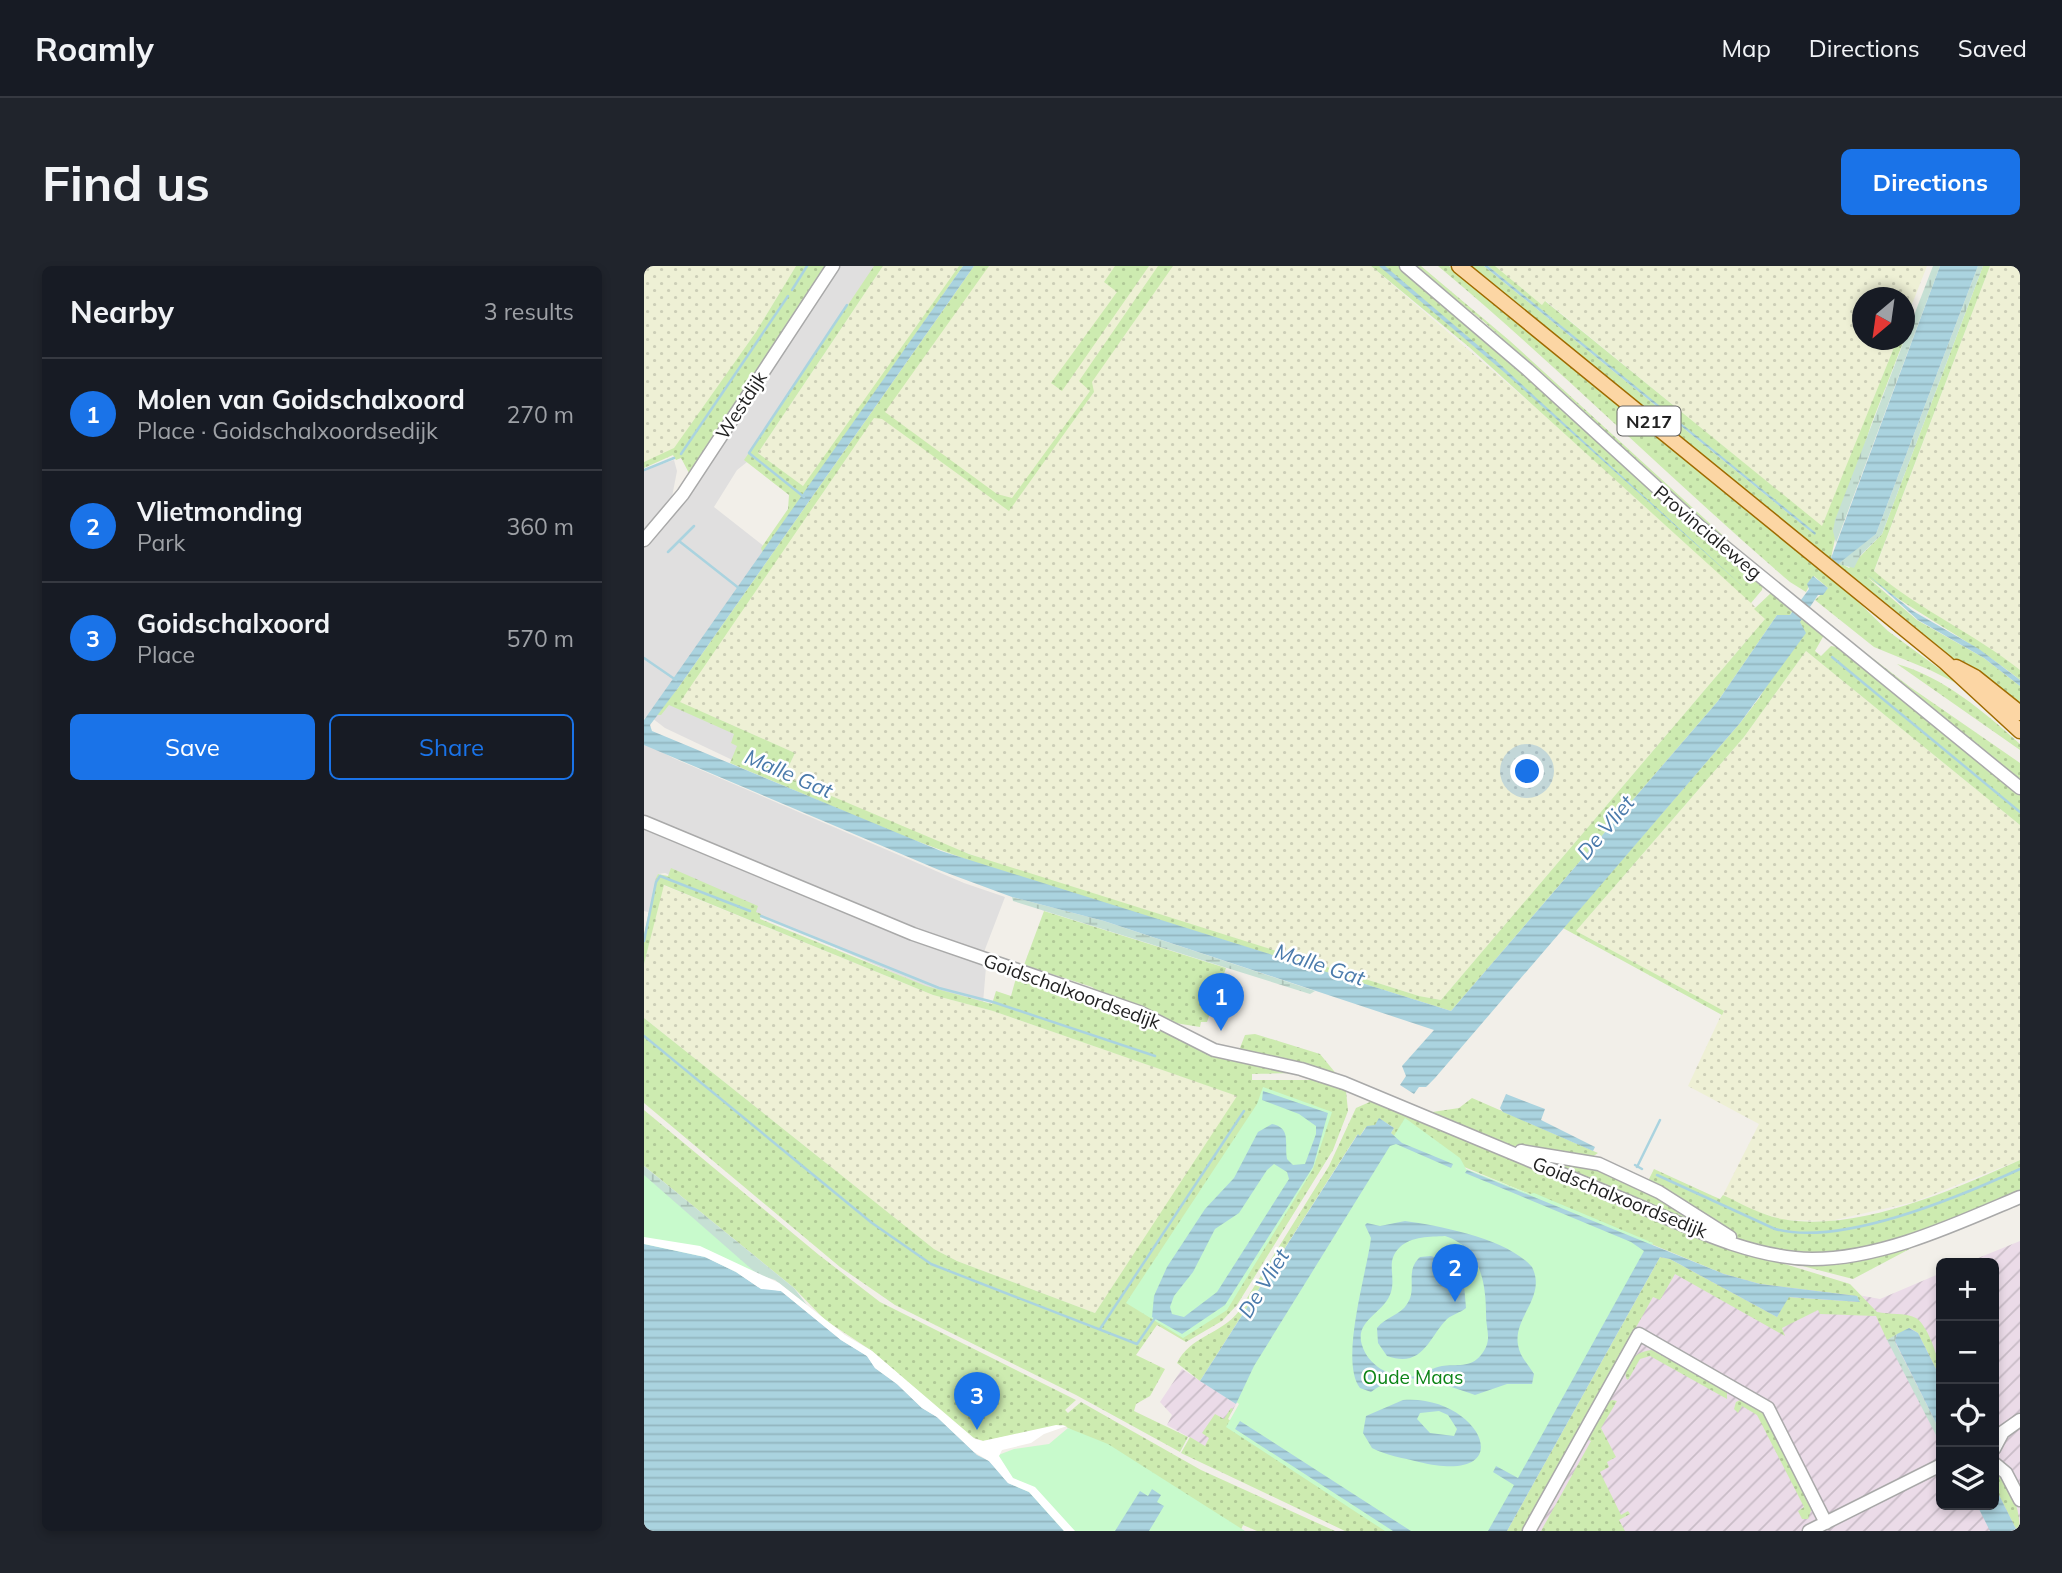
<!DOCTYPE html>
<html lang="en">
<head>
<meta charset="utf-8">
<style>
  :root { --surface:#171b24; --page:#20242c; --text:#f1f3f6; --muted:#9ea1a6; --line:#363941; --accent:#1a73e8 }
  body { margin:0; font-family:Mulish,sans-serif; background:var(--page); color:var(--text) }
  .controls { position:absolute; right:21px; bottom:21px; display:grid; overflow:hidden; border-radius:10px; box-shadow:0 4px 10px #0003 }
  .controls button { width:63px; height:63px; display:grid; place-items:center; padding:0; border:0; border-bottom:2px solid var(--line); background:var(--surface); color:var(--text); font:35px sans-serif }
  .compass { position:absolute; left:1208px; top:21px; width:63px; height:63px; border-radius:50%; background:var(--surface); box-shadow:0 4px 10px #0003; rotate:209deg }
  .you { position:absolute; left:884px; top:506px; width:24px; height:24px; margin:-18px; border:5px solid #fff; border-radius:50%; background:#1a73e8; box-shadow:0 0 0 10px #1a73e833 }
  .badge { display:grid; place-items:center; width:46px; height:46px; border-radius:50%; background:var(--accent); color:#fff; font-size:23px; font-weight:700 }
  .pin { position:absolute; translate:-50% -58px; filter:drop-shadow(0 2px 4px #0008) }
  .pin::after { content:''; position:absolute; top:37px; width:24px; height:21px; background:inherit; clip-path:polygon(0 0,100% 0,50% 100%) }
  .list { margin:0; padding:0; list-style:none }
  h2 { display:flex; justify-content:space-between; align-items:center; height:91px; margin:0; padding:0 28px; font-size:30px }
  h2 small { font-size:23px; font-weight:400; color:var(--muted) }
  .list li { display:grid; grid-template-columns:46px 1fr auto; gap:21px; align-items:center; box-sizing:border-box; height:112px; padding:0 28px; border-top:2px solid var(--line) }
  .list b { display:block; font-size:26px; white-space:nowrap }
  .list p { margin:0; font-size:23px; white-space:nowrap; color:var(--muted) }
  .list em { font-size:23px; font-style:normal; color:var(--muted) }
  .actions { display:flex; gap:14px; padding:21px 28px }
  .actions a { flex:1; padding:16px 0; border:2px solid var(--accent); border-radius:10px; text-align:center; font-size:24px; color:var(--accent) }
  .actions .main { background:var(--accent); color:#fff }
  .icon { flex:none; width:38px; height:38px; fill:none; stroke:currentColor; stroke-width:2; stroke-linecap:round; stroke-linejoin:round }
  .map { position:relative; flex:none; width:1376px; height:1265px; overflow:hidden; border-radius:10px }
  header { display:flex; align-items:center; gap:42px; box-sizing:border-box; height:98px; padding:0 35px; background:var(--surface); border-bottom:2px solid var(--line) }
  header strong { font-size:33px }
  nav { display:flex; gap:38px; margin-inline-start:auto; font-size:24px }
  .intro { display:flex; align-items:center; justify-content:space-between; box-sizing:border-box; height:168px; padding:0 42px }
  h1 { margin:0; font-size:49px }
  .button { padding:18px 32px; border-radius:10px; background:var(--accent); color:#fff; font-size:24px; font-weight:700 }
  main { display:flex; gap:42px; padding:0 42px }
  aside { flex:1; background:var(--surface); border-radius:10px; box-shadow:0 4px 10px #0003 }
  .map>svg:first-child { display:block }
</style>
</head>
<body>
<header>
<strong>Roamly</strong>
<nav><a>Map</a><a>Directions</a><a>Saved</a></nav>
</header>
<div class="intro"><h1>Find us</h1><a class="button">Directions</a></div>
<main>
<aside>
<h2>Nearby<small>3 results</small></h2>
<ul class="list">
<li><span class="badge">1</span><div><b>Molen van Goidschalxoord</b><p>Place · Goidschalxoordsedijk</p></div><em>270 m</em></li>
<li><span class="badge">2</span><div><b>Vlietmonding</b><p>Park</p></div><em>360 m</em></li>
<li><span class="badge">3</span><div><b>Goidschalxoord</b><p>Place</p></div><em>570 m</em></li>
</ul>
<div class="actions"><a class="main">Save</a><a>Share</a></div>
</aside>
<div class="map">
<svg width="1376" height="1265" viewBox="0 0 1376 1265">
  <defs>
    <pattern id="industrial-furrows" width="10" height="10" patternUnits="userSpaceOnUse" patternTransform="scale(1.75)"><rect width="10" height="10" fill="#ebdbe8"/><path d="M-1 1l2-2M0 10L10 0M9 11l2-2" fill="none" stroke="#c9bcc7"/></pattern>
    <pattern id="farmland-dots" width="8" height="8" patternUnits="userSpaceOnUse" patternTransform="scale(1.75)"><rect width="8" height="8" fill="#eef0d5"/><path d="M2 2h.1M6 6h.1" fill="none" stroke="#ccceb7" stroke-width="1.8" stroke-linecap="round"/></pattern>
    <pattern id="grass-dots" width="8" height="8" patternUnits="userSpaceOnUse" patternTransform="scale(1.75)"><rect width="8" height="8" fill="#cdebb0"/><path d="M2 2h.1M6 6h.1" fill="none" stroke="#b0c997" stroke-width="1.8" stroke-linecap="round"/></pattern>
    <pattern id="wetland-marsh" width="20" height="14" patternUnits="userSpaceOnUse" patternTransform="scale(1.75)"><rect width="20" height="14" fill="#c6e0d4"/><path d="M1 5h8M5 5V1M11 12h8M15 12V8" fill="none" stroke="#aac0b6"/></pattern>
    <pattern id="water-rules" width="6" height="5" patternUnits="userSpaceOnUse" patternTransform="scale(1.75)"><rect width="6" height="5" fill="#aad3df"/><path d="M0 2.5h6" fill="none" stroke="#92b5bf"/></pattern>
  </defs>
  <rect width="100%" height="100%" fill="#f2efe9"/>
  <path fill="#e0dfdf" d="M185,0H234L108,192L93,204L70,241L126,285L21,434L89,459L99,499L21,462L8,452L3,450L0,453V204L30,194L33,205L27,236Z
    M0,476L29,492L320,617L361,631L340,686L342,701L339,737L314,735L21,607L14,608L8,647L0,645Z"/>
  <path fill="url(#industrial-furrows)" d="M1376,975V1265H868L1021,999L1093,1007L1236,1033L1297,1007V1239H1350V997H1322Z
    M538,1103L592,1138L568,1184L523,1159L528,1149L516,1136Z"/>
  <path fill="url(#farmland-dots)" d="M0,0H152L112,66L30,183L0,196Z
    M239,0H315L160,221L114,187Z
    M330,0H727L890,140L1106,335L1121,353L797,734L775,730L351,597L279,571L140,510L151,487L35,436Z
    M851,0H1283L1261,56L1260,32H1218V74H1253L1178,261L902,35L898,39Z
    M1346,0H1376V404L1344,381L1276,342L1230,306Z
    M1162,385L1376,559V894L1270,936L1186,955L1140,954L1111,945L1079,929L1115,858L1044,820L1079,745L932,665L1100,471Z
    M19,619L289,729L349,745L594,830L451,1047L313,995L290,983L0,752V698Z"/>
  <path fill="url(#grass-dots)" d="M152,0H185L48,207H45L37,192L32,194L29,189L0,202V196L30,182L112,66Z
    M230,0H239L114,187L159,220L315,0H319L119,287L117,282L144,243L145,229L100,194Z
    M330,0H345L241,146L353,228L368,232L446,125L435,115L514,0H529L448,116L450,126L365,245L238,153L230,152L36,436L151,487L140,510L325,588L775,730L797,734L1121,353L1110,343L1128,326L1149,344L1146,349H1133L1074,435L807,745L332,597L251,567L86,497L93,480L87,477L90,468L25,439L17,449H12L34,422Z
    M471,0H505L418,125L407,117L473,26L460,16Z
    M727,0H755L827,60L1049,263L1119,318L1118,324L1107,337L825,81Z
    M768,0H777L866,75L1119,306L1050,249L839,55Z
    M794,0H805L1203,325L1244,365L1320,421L1286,404L1230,381L1171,334L1184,322L1170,310L1162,326L1146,316C1026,213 915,101 794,0Z
    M823,0H840L1171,269L844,0H851L898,39L901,35L1178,260L1253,74H1260L1227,159L1191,273L1187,292L1205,302L1238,268L1339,0H1346L1230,305C1275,344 1330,367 1376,404V414C1328,375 1273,348 1223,311L1273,354L1340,392L1376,420V440L1294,383Z
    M1169,346L1266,421L1376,497V516Z
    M1158,352L1180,369L1171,385L1177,390L1187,380L1197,382L1376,527V559L1162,385L1100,471L932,665L1080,745L1078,749L919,662L1096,457L1116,431Z
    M1253,398C1301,412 1339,445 1376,478V484Z
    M27,602L114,640L112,646L117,648L116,653L282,720L348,738L352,725L367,730L372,712L515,765L520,764L653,807L608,808V814H675L702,825L704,845L689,884L593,1039L578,1055L542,1076L513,1059L492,1089L521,1103L506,1130L492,1138L490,1145L544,1171L536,1186L432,1129L251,1039L196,1001L0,837V752L290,983L313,995L451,1047L593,830L349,745L289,729L20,619L0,698V669L12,612L14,608L24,610Z
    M400,645L582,702L563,756H557L556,761L525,756L455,727L448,721L380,699Z
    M611,768L676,788L694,810L594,787L601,769Z
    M828,832L954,887L948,891L862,881L782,847L815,842Z
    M728,835L1131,995L1206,1018L1233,1046C1245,1049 1261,1046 1272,1052C1285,1060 1297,1099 1297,1113L1274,1067L1266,1062L1243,1074L1232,1050L1176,1048L1174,1044L1138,1062L1141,1070L1031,1008L1016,1034L1009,1031L878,1265H863L1016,991L1026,993L1133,1051L1144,1031L1215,1036L1213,1030L1116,1018L1080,1008L750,872L747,867L750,862L736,853L731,860L721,862L716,870L713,869L556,1115L533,1097C546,1070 578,1068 595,1045L685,900L712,842Z
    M0,844L175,989L236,1036L432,1134L421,1144L424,1147L437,1136L557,1204L691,1265H613L599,1259L597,1264L419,1159L339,1175L327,1171L228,1085L181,1054L150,1022L0,900Z
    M886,888L950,901L987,915L1061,962Z
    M1376,894V927C1292,960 1189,1014 1098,974C1066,961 1036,937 1006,919L1005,913L1010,903L1069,930L1076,933L1079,929C1098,938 1117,949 1138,953C1211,967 1310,924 1376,894Z
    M1275,978L1209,1013L1143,996Z
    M1008,1084L1083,1125V1133L1006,1090L996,1093L984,1114L982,1112C979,1097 993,1085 1008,1084Z
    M1098,1133L1119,1145L1168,1242L1164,1253H1158L1154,1245L1160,1241L1113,1149L1098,1140L1094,1147L1090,1143L1092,1136Z
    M968,1134L973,1135L957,1162L972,1191L963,1196L965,1201L956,1206L977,1249L984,1245L986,1248L975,1254L981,1265H897L947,1175L943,1173L963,1137Z
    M587,1142L589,1143L584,1153L749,1265H701L537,1187L546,1171L561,1180L565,1172L558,1167L571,1148L580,1153Z
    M1350,1205C1368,1219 1376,1244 1376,1265H1373L1350,1219Z"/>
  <path fill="url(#wetland-marsh)" d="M1289,0H1296L1192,277L1189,265L1191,254Z
    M1334,0H1339L1238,268L1216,290L1210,302L1194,298L1197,294L1232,268Z
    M368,631L460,655L671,725L666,728L369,635Z
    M0,900L150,1022L163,1039L131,1014L0,971Z
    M1253,1068L1251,1076L1297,1167L1292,1169L1243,1074Z"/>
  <path fill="#c8facc" d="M619,821L688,846L669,903L583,1044L539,1072L482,1037L613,838Z
    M761,852L816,892L822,903L886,928L890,927L1009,977L848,1265H741L582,1161L595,1138L590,1134L610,1095Z
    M0,909L136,1028L62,991L0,980Z
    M424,1162L464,1178L601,1265H417L344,1193L370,1183L405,1178Z"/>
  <path fill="url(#water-rules)" fill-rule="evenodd" d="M319,0H330L34,422L6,459L8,465L297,585L807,745L1074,435L1133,349H1146L1165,323L1163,318L1169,310L1184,322L1179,329H1174L1156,356L1162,367L1096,457L791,812L782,821H775L770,828L756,819L762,810L758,800L790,764L460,655L368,631L295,604L0,479V454Z
    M735,0H741L850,93L1106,327L860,106Z
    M840,0H844L1172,267L1171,269Z
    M1296,0H1334L1232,268L1194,298L1187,292L1189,287Z
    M1224,309L1269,345L1335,383L1376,414V420L1340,392L1274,354Z
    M619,825L684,847L669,901L581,1039L538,1068L508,1051L510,1030L523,1001L561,943L590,912L614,866L628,858C648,862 640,878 643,893L649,899L661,898L672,868V860L655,848L618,834ZM630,898L643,906L645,913L573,1026L540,1051L528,1048L526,1041L530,1030L549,1006L571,963L595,947L623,904Z
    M862,828L901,843L897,854L951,881L949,885L859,846L856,842Z
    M735,852L750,862L747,867L758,877L809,898L807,902L752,878L746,880L610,1100L592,1138L556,1115L714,868L716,870L723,860L731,859Z
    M823,904L1080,1008L1116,1018L1213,1030L1216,1036L1145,1031L1133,1051L1026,993L1016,991L863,1265H844L870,1219L849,1206L852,1200L874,1212L1000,985L987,976L821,907Z
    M761,955C797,960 864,973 888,1001C903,1031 869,1051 874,1079C876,1091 884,1098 890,1108L888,1118H863L831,1129C794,1117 761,1100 727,1126L716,1122C695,1095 723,1006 727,972L721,959L723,957L736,960ZM801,970C836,981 842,1017 842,1048C842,1065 849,1074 837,1089C827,1102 812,1098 798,1100C789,1101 782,1108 773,1110C751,1114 725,1102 718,1079C710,1054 741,1047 747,1026C752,1009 741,995 756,981C768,970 786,971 801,970Z
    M0,978L61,991L92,1006L114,1021L137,1025L197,1074L223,1090L231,1102L253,1118L278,1142L293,1151L333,1189L345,1195L364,1217L385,1226L420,1265H0Z
    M787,990C801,994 809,1008 820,1019L822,1042C816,1047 809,1048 803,1053C785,1071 779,1103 743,1090L734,1077L733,1062C741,1051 757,1049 763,1038C774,1022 760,1006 776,991Z
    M1265,1062L1274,1067L1297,1113V1167L1251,1075L1253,1068Z
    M759,1134C837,1128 879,1221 775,1196C759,1192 741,1189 728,1182L719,1167L722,1150ZM795,1145L804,1149L813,1163L810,1170L786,1167L773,1153L776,1147Z
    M596,1155L767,1265H749L591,1163Z
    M1350,1219L1373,1265H1346L1333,1239H1350Z
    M508,1223L517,1229L513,1236L520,1240L505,1265H471L496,1225L504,1230Z"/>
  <path fill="#fff" d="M0,971L56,980L135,1017L201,1069L228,1085L331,1173L339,1175L412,1159L423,1160L400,1168L387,1177L358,1184L355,1190L369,1212L391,1221L431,1265H420L385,1226L364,1217L345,1195L330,1186L293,1151L278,1142L253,1118L231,1102L223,1090L197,1074L137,1025L117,1023L92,1006L61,991L0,978Z"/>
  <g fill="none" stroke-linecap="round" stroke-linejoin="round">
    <path stroke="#aad3df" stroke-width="2.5" d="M148,24L163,0
      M37,188L144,30
      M0,204L30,192
      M160,231L105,187L203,39
      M35,275L96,323
      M24,286L50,260
      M1188,391L1376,546
      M0,392L32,414
      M117,650L295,722L349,736L511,790
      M0,675L12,616L16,610L106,645
      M0,770L228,957L287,998L493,1078L511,1052
      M991,899L998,903
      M993,901L1016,854
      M1013,909L1131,963C1198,981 1315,931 1376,903
      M456,1063L600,845"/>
    <defs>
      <path id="minor" d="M762,0L884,104L1055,260L1376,522
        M0,274L39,228L189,0
        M0,556L269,668L495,746L570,784L657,803L700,817C792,855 884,894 976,932C1035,956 1102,992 1168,993C1238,993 1312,958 1376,931
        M877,885L955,898L1015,926L1086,971
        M1350,1183L1359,1166L1376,1154
        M1350,1197L1362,1207L1376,1234
        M885,1265L995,1068L1124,1142L1182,1257
        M1165,1265L1297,1199"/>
      <path id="major" d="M815,0L1301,396L1376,465
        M1312,401L1331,411L1376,447"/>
    </defs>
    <use href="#minor" stroke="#a9a9a9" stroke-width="15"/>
    <use href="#major" stroke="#a06b00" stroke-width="17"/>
    <use href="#minor" stroke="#fff" stroke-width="12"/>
    <use href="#major" stroke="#fcd6a4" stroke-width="14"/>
  </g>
  <g text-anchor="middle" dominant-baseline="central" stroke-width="5" stroke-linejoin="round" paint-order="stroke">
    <rect fill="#fff" stroke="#646464" stroke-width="2" x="973.5" y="140.5" width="63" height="29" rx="5"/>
    <g font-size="18" font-weight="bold" fill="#222">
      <text x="1005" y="155">N217</text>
    </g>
    <g font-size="19" fill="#222" stroke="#fff">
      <text transform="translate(97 139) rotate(-57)">Westdijk</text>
      <text transform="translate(1064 266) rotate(40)">Provincialeweg</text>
      <text transform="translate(428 725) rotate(20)">Goidschalxoordsedijk</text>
      <text transform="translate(976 931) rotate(22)">Goidschalxoordsedijk</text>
    </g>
    <g font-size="19" fill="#0c8416" stroke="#fff">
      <text x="769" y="1111">Oude Maas</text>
    </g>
    <g font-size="21" font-style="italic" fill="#4a7aab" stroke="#fff">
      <text transform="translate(145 507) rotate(23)">Malle Gat</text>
      <text transform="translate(961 561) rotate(-50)">De Vliet</text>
      <text transform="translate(676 698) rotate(18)">Malle Gat</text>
      <text transform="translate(619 1017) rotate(-58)">De Vliet</text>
    </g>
  </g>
</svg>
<div class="controls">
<button>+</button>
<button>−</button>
<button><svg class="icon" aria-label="locate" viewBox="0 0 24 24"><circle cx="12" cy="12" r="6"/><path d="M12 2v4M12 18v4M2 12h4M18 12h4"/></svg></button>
<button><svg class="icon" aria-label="layers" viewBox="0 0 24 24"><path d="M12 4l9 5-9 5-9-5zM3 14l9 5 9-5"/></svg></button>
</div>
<svg class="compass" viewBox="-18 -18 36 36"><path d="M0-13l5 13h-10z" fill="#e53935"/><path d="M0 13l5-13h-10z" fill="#9ea1a6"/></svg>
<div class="you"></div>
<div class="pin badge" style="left:577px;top:765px">1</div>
<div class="pin badge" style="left:811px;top:1036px">2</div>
<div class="pin badge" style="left:333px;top:1164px">3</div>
</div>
</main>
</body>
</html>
